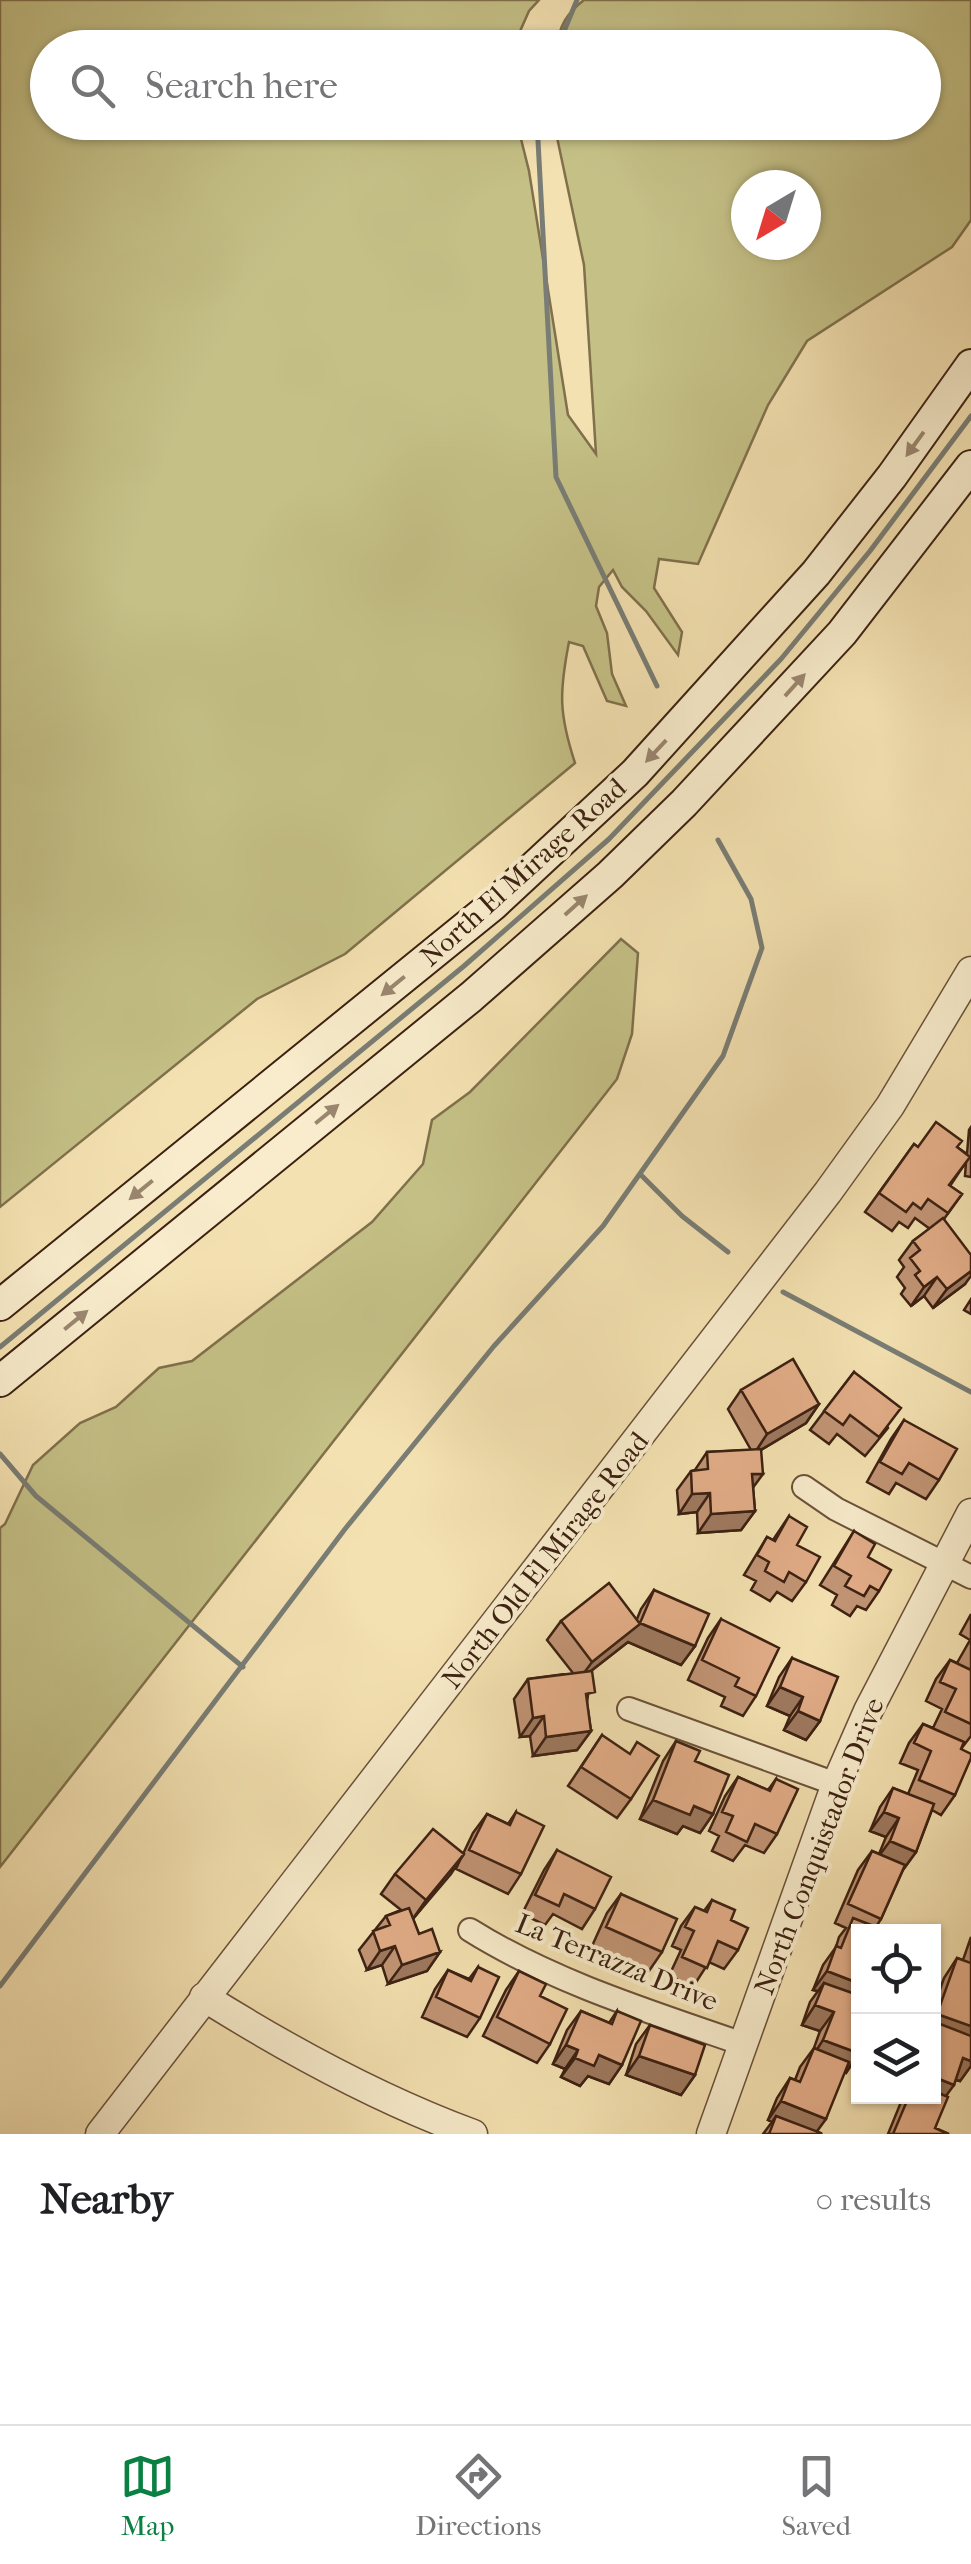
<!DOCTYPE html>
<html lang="en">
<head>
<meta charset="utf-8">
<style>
  :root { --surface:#fff; --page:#f2f2f2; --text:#202124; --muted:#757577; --line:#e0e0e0; --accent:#0b8043 }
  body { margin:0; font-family:"IM FELL French Canon",serif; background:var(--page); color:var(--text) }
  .controls { position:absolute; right:30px; bottom:30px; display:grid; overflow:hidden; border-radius:0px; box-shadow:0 2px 8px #0004 }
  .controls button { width:90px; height:90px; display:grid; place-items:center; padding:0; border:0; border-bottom:2px solid var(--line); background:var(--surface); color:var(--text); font:50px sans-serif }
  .compass { position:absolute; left:731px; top:170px; width:90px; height:90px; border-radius:50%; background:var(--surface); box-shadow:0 2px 8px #0004; rotate:218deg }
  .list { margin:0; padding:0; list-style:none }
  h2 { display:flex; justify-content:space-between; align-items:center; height:130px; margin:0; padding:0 40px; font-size:42px }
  h2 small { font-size:32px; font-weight:400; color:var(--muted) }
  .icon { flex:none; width:55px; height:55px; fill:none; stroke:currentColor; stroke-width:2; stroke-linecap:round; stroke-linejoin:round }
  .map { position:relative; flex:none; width:971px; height:2134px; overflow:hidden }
  .search { position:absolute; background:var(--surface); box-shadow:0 2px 8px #0004; left:30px; right:30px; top:30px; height:110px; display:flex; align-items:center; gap:25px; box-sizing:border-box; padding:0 35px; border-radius:55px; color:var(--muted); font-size:38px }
  .sheet { height:290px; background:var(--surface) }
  nav { display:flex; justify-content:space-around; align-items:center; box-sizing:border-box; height:140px; border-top:2px solid var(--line); background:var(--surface); font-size:28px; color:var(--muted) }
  nav a { display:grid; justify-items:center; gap:5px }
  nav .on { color:var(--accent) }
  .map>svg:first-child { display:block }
</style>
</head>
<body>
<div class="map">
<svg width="971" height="2134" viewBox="0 0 971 2134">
  <rect width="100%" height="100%" fill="#f4e1b1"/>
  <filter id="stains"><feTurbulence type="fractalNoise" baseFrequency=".002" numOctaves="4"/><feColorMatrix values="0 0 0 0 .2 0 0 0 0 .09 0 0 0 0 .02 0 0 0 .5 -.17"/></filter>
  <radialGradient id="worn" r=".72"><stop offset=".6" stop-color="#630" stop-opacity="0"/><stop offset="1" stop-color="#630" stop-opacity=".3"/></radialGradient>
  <path fill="#c4c086" stroke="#80704c" stroke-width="2.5" fill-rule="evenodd" d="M0,0H539L529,11L513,47L48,48V122L517,123L529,171L568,415L596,454L584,265L554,123L924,122V48L557,47C559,26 567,13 584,0H971V220L952,247L807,341L768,405L698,564L659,559L654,588L682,632L678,655L646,611L622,587L613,570L599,587L596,606L607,633L612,674L626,706L607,701L583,646L569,642C559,693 559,714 575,763L345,954L257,999L0,1207ZM806,185V245H746V185Z
    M621,939L638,953L632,1034L617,1079L0,1867V1528L5,1524L33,1465L80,1423L116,1407L159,1368L192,1361L372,1222L423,1164L432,1120L470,1092Z"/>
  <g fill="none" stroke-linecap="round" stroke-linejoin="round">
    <path stroke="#797d75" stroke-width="5" d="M557,48L577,0
      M537,122L556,477L657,686
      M641,1175L682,1216L728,1252
      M783,1292L971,1392
      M0,1347L464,966L609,839L781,659L870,551L971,416
      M0,1454L36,1496L243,1667
      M0,1986L345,1529L494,1346L603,1226L723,1056L762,948L751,899L718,840"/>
    <defs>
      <path id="minor" d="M804,1487L836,1509L971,1577
        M629,1709L836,1784
        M470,1930C553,1982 651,2012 743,2044"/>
      <path id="tertiary" d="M204,1997C290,2051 378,2099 473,2134
        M100,2134L828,1192L890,1106L971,971
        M711,2134L836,1784L868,1711L971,1513"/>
      <path id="secondary" d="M0,1305L493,905L635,773L816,573L892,476L971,365
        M0,1381L471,997L610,875L684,803L842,633L971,466"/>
    </defs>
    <use href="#minor" stroke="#6a513a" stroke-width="26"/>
    <use href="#tertiary" stroke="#6a513a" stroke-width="31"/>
    <use href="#secondary" stroke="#3c2112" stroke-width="34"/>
    <use href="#minor" stroke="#f8eccc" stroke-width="22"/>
    <use href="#tertiary" stroke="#f8eccc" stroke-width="28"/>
    <use href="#secondary" stroke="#f8eccc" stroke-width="30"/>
  </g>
  <path fill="#c29575" stroke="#3c2112" stroke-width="2.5" d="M971,1127V1177L965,1176L966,1162L950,1186L962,1194L944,1219L965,1284L933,1308L924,1296L911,1306L901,1294L905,1288L897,1277L904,1267L899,1260L913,1241L930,1229L915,1218L908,1228L899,1222L892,1231L865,1212L914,1144L918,1147H957L967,1154L969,1130Z
    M971,1299V1314L964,1310Z
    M854,1372L888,1428L865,1456L837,1434L829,1444L810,1430Z
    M741,1390L819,1404L806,1423L761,1450L753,1488L755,1511L741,1530L698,1533L697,1512L679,1514L677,1490L691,1471L695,1470L707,1452L751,1450L728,1409Z
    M904,1420L939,1480L926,1499L896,1483L889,1494L867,1482L891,1439Z
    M789,1516L806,1582L792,1601L777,1592L770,1601L751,1590L756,1581L744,1575L767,1537L773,1540Z
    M854,1531L868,1557L879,1591L866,1610L857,1606L850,1616L832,1605L837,1595L820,1585Z
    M654,1590L695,1646L681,1665L628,1642L591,1671L587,1703L591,1731L577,1750L533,1756L530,1736L520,1737L514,1699L528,1679L573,1673L547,1640L561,1621L637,1619L641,1609Z
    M971,1614V1736L961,1749L955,1795L941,1815L932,1810L916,1852L903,1870L881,1919L876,1927L858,1932V2055L846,2073L844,2072L817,2131L821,2134H763L772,2122L768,2120L777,2098L790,2078L795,2080L800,2067L814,2048L820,2031L802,2025L810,2002L818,1991L813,1990L823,1965L836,1947L839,1937L846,1928L835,1923L858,1870L872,1851L879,1854L886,1837L870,1831L880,1807L893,1788L908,1794L918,1770L900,1763L909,1743L923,1724L933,1728L942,1709L926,1701L936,1679L950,1660L957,1663L970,1640L960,1634Z
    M721,1619L756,1696L743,1716L721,1706L725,1697L688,1680L708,1638Z
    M792,1658L820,1721L806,1740L784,1730L790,1716L767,1706L779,1677Z
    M602,1735L631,1799L617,1818L568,1786Z
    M676,1741L695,1761L713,1814L700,1833L683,1826L677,1834L640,1819L663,1761Z
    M738,1777L768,1790L776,1779L777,1834L764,1853L745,1845L733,1861L712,1851L719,1836L709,1831L725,1796Z
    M516,1812L521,1874L508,1894L456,1869L460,1860L413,1919L419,1934L440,1952L427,1971L388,1984L382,1965L367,1970L359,1950L386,1916L401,1910L381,1894L395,1874L463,1854L473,1833L487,1814L508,1824Z
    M557,1850L595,1909L582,1929L553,1914L545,1925L522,1914L544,1870Z
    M621,1894L662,1952L649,1971L592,1946L607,1913Z
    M712,1900L731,1920L738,1950L724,1969L709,1962L693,1987L669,1976L681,1950L672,1946L681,1926L695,1907L704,1911Z
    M971,1937V2066L960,2081L955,2080L946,2096L935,2128L949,2134H888L901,2102L905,2096H934V2006L944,1978L957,1958L963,1960Z
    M478,1967L480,2018L467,2037L422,2017L435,1989L448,1970L469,1979Z
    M519,1971L540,1996L550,2044L537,2063L483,2036L506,1990Z
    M581,2011L609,2023L617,2011L622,2065L609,2084L588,2076L580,2086L561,2077L565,2069L553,2064L567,2030Z
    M650,2025L695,2075L681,2095L626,2075L636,2044Z"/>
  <path fill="#9e795f" stroke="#3c2112" stroke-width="2.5" d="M971,1271V1276L965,1284L933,1308L947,1289Z
    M937,1277L924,1296L911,1306L924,1287Z
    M819,1404L806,1423L754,1454L767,1434Z
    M752,1474H763L749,1493Z
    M710,1493L697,1512L679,1514L692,1494Z
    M755,1511L741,1530L698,1533L711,1514Z
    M640,1623L695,1646L681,1665L628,1642L578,1681L592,1662Z
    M780,1687L803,1697L790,1716L767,1706Z
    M798,1711L820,1721L806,1740L784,1730Z
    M544,1716L530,1736L520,1737L533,1718Z
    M591,1731L577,1750L533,1756L546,1737Z
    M653,1800L694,1806L713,1814L700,1833L683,1826L677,1834L640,1819Z
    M884,1812L899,1818L886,1837L870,1831Z
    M890,1841L916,1852L902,1871L876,1860Z
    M464,1854L451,1874L412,1920L426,1900Z
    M395,1946L382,1965L367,1970L380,1951Z
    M440,1952L427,1971L388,1984L402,1965Z
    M827,1971L858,1983V2003L824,1983L818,1991L813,1990Z
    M815,2005L834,2012L820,2031L802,2025Z
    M937,2014L971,2026V2050L934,2025V2019Z
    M823,2040L858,2053L846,2073L810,2060Z
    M566,2045L578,2050L565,2069L553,2064Z
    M599,2055L622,2065L609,2084L588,2076L580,2086L561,2077L575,2058Z
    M639,2056L695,2075L681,2095L626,2075Z
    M963,2058L971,2061V2066L960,2081L950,2078Z
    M934,2077L954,2085L940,2104L934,2096Z
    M781,2101L826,2119L815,2134L776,2116L772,2122L768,2120Z"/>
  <path fill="#e2ad88" stroke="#3c2112" stroke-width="2.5" d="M936,1122L962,1141L957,1147L970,1157L949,1185L962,1194L948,1213L928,1199L921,1209L913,1203L906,1212L879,1193L914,1144L918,1147Z
    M943,1218L971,1255V1271L947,1289L937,1277L924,1287L915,1275L920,1271L910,1258L920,1250L913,1241Z
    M793,1359L819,1404L767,1434L741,1390Z
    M854,1372L901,1408L879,1437L850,1415L843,1425L824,1411Z
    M904,1420L957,1449L939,1480L909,1463L902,1474L880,1462Z
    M761,1449L763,1474H752L755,1511L711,1514L710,1493L692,1494L691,1471L708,1469L707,1452Z
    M789,1516L807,1527L797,1545L820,1557L806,1582L789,1572L784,1582L765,1571L769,1562L757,1555L767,1537L775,1541Z
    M854,1531L875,1544L868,1557L891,1570L879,1591L870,1586L864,1596L845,1586L851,1576L834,1566Z
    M609,1583L640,1624L592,1662L561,1621Z
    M654,1590L709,1614L695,1646L640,1623Z
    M721,1619L779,1648L756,1696L735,1686L739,1678L702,1660Z
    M792,1658L838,1677L820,1721L798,1711L803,1697L780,1687Z
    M950,1660L971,1670V1724L945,1712L956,1689L940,1682Z
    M592,1671L595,1692L586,1694L591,1731L546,1737L544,1716L533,1718L528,1679Z
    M923,1724L964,1742L961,1749L971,1754V1758L955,1795L919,1780L931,1751L914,1743Z
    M602,1735L630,1754L637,1742L659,1756L631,1799L581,1767Z
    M676,1741L700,1751L695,1761L729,1775L713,1814L694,1806L690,1815L653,1800Z
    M738,1777L770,1791L776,1779L798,1789L777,1834L755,1824L747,1842L726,1832L733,1816L722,1812Z
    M893,1788L934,1804L916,1852L890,1841L899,1818L884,1812Z
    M516,1812L544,1826L521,1874L469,1850L487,1814L510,1825Z
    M433,1829L464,1854L426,1900L395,1874Z
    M557,1850L611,1877L595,1909L564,1894L559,1906L535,1895Z
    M872,1851L905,1865L881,1919L848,1904Z
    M621,1894L677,1919L662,1952L606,1927Z
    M712,1900L735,1910L731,1920L748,1928L738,1950L718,1941L707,1968L682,1957L694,1931L685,1927L695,1907L707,1912Z
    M409,1908L419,1934L432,1929L440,1952L402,1965L395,1946L380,1951L373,1931L390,1925L386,1916Z
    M853,1918L884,1930L883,1932H858V1983L827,1971L836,1946L841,1948Z
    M957,1958L971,1963V2026L937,2014Z
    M478,1967L499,1977L480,2018L436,1997L448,1970L471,1981Z
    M519,1971L546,1984L540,1996L567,2009L550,2044L497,2017Z
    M824,1983L858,1995V2053L823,2040L834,2012L815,2005Z
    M581,2011L612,2024L617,2011L641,2021L622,2065L599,2055L594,2066L575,2058L578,2050L566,2045Z
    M935,2022L971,2036V2061L963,2058L954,2085L934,2077V2027Z
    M650,2025L705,2045L695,2075L639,2056Z
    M814,2048L849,2062L826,2119L781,2101L790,2078L800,2082Z
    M934,2091L948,2097L935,2128L948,2134H893L909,2096H934Z
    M776,2116L821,2133V2134H769Z"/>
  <defs><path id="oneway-solid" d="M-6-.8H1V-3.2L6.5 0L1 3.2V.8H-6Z" transform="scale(2.5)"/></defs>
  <g fill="#9a866f">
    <use href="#oneway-solid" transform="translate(915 444) rotate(126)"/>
    <use href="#oneway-solid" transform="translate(795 685) rotate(-48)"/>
    <use href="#oneway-solid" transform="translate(656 751) rotate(133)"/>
    <use href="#oneway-solid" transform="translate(576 905) rotate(-42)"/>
    <use href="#oneway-solid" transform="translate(393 986) rotate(141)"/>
    <use href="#oneway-solid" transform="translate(327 1114) rotate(-39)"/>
    <use href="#oneway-solid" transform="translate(141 1190) rotate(141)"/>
    <use href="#oneway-solid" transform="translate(76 1320) rotate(-39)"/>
  </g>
  <g text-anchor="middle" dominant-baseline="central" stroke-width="8" stroke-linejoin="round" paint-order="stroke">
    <g font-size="28" fill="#3c2112" stroke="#f8eccc">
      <text transform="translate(523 872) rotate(-42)">North El Mirage Road</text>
      <text transform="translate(545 1560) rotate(-52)">North Old El Mirage Road</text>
      <text transform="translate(819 1846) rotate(-69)">North Conquistador Drive</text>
      <text transform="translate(617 1962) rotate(22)">La Terrazza Drive</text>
    </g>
  </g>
  <rect width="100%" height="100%" filter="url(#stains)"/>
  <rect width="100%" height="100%" fill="url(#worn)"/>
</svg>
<div class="controls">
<button><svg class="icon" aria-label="locate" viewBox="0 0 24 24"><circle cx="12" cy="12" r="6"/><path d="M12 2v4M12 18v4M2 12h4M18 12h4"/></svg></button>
<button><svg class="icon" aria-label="layers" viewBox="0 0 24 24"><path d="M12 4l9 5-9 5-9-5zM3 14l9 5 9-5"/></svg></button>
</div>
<svg class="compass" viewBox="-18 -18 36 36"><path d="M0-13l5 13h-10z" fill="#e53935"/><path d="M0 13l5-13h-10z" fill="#757577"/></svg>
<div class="search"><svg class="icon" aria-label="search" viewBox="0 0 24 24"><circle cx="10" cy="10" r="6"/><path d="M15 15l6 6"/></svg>Search here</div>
</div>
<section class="sheet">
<h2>Nearby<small>0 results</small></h2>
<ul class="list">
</ul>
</section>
<nav>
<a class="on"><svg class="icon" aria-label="map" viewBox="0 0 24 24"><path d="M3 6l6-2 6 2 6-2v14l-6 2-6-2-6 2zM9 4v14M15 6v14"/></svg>Map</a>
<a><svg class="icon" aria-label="directions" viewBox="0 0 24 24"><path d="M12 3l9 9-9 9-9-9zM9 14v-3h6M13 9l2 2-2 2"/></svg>Directions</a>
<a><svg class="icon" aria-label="saved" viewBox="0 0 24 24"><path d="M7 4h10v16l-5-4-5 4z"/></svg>Saved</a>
</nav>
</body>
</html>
